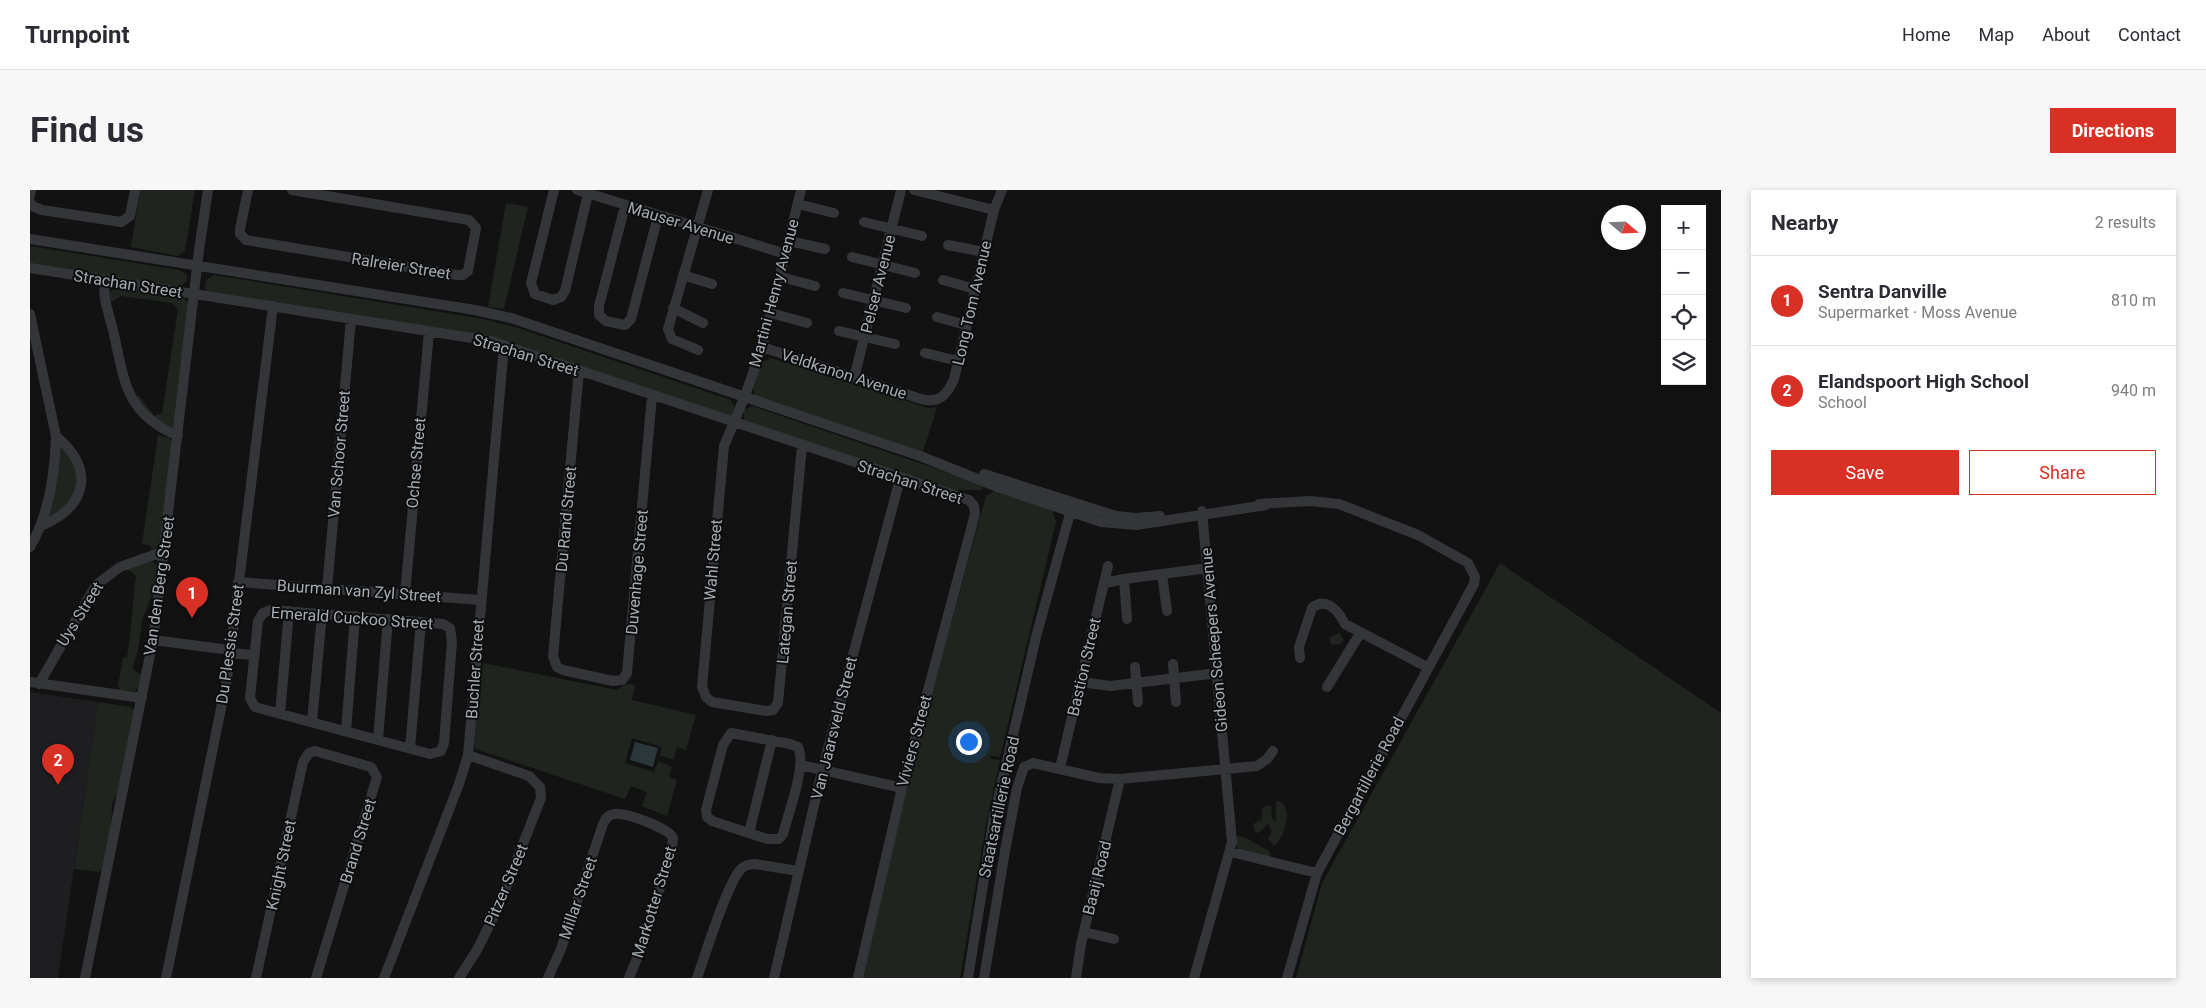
<!DOCTYPE html>
<html lang="en">
<head>
<meta charset="utf-8">
<style>
  :root { --surface:#fff; --page:#f7f7f7; --text:#2b2b33; --muted:#7c7c81; --line:#e1e1e2; --accent:#d93025 }
  body { margin:0; font-family:Roboto,sans-serif; background:var(--page); color:var(--text) }
  .controls { position:absolute; right:15px; top:15px; display:grid; overflow:hidden; border-radius:0px; box-shadow:0 2px 8px #0003 }
  .controls button { width:45px; height:45px; display:grid; place-items:center; padding:0; border:0; border-bottom:1px solid var(--line); background:var(--surface); color:var(--text); font:25px sans-serif }
  .compass { position:absolute; left:1571px; top:15px; width:45px; height:45px; border-radius:50%; background:var(--surface); box-shadow:0 2px 8px #0003; rotate:109deg }
  .you { position:absolute; left:938px; top:551px; width:18px; height:18px; margin:-12px; border:4px solid #fff; border-radius:50%; background:#1a73e8; box-shadow:0 0 0 8px #1a73e833 }
  .badge { display:grid; place-items:center; width:32px; height:32px; border-radius:50%; background:var(--accent); color:#fff; font-size:16px; font-weight:700 }
  .pin { position:absolute; translate:-50% -41px; filter:drop-shadow(0 1px 2px #0008) }
  .pin::after { content:''; position:absolute; top:26px; width:18px; height:15px; background:inherit; clip-path:polygon(0 0,100% 0,50% 100%) }
  .list { margin:0; padding:0; list-style:none }
  h2 { display:flex; justify-content:space-between; align-items:center; height:65px; margin:0; padding:0 20px; font-size:21px }
  h2 small { font-size:16px; font-weight:400; color:var(--muted) }
  .list li { display:grid; grid-template-columns:32px 1fr auto; gap:15px; align-items:center; box-sizing:border-box; height:90px; padding:0 20px; border-top:1px solid var(--line) }
  .list b { display:block; font-size:19px; white-space:nowrap }
  .list p { margin:0; font-size:16px; white-space:nowrap; color:var(--muted) }
  .list em { font-size:16px; font-style:normal; color:var(--muted) }
  .actions { display:flex; gap:10px; padding:15px 20px }
  .actions a { flex:1; padding:11px 0; border:1px solid var(--accent); border-radius:0px; text-align:center; font-size:18px; color:var(--accent) }
  .actions .main { background:var(--accent); color:#fff }
  .icon { flex:none; width:28px; height:28px; fill:none; stroke:currentColor; stroke-width:2; stroke-linecap:round; stroke-linejoin:round }
  .map { position:relative; flex:none; width:1691px; height:788px; overflow:hidden; border-radius:0px }
  header { display:flex; align-items:center; gap:30px; box-sizing:border-box; height:70px; padding:0 25px; background:var(--surface); border-bottom:1px solid var(--line) }
  header strong { font-size:24px }
  nav { display:flex; gap:28px; margin-inline-start:auto; font-size:18px }
  .intro { display:flex; align-items:center; justify-content:space-between; box-sizing:border-box; height:120px; padding:0 30px }
  h1 { margin:0; font-size:35px }
  .button { padding:12px 22px; border-radius:0px; background:var(--accent); color:#fff; font-size:18px; font-weight:700 }
  main { display:flex; gap:30px; padding:0 30px }
  aside { flex:1; background:var(--surface); border-radius:0px; box-shadow:0 2px 8px #0003 }
  .map>svg:first-child { display:block }
</style>
</head>
<body>
<header>
<strong>Turnpoint</strong>
<nav><a>Home</a><a>Map</a><a>About</a><a>Contact</a></nav>
</header>
<div class="intro"><h1>Find us</h1><a class="button">Directions</a></div>
<main>
<div class="map">
<svg width="1691" height="788" viewBox="0 0 1691 788">
  <rect width="100%" height="100%" fill="#121213"/>
  <path fill="#1e1e20" d="M0,502L68,512L28,788H0Z"/>
  <path fill="#1f251e" d="M110,0H165L155,61L148,66L101,57Z
    M476,13L498,17L474,119L458,117Z
    M0,56L149,80L157,85V91L150,97L0,74Z
    M184,85L453,129L485,137L701,210L705,218L702,225L699,227L513,165L178,102L175,98L176,90Z
    M88,97L153,108L159,113L143,238C126,241 113,222 104,210L109,205L124,226L132,223L148,120L142,113L91,106L80,113V102Z
    M741,168L899,218L907,217L893,262L725,206L723,199L731,173Z
    M722,216L951,294L953,296L951,300H918L714,232V220Z
    M128,245L139,248L142,252L129,355L121,361V356L112,354Z
    M32,256C36,263 45,272 46,280C52,304 36,317 18,327L29,258Z
    M966,300L1022,320L1026,332L970,567L959,565L961,569L970,570L956,634L930,788H831L884,569L956,306Z
    M119,371L123,372L127,376L125,397L112,431L108,460L102,479L112,485L109,497L105,501L90,500L88,495L93,468L97,467C102,441 102,413 106,386L98,379Z
    M1470,373L1691,523V788H1266L1292,693Z
    M1309,443L1314,450L1311,454L1303,455L1300,453V447Z
    M453,473L587,500L596,494L605,495L602,510L666,525L656,560L647,557L644,569L629,566L632,557L602,548L595,573L624,582L628,571L642,577L639,587L647,590L637,626L612,616L617,602L601,596L595,609L446,559L443,552Z
    M68,512L100,517L104,520L89,599L82,614L81,640L72,680L68,682L44,679Z
    M1250,611C1264,620 1254,647 1244,656L1238,649L1242,641L1238,634L1228,643L1225,642L1223,634L1232,630V619L1238,615L1241,617L1242,629L1246,632V612Z
    M1207,646L1214,647L1239,661L1241,666L1239,668L1208,659L1205,652Z"/>
  <path fill="#2c373b" d="M605,552L628,558L623,577L600,570Z"/>
  <g fill="none" stroke-linecap="round" stroke-linejoin="round">
    <path stroke="#333538" stroke-width="10" d="M218,0L210,39V44L216,50L427,85H433L438,81L446,38L439,30L262,0
      M524,0L501,93L505,104L523,110L531,107L535,101L558,4
      M547,0L756,64
      M771,0L732,157L715,206L694,256L672,497L676,507L682,512L736,521L743,520L748,513L772,256
      M884,0L964,20
      M0,5L1,0
      M0,12L2,16L12,20L91,32L100,26L105,0
      M768,14L804,23
      M595,16L569,116V125L576,131L595,135L601,129L628,26
      M834,32L892,46
      M0,49L445,120L481,128L890,266L965,296L1071,332L1106,335L1236,315
      M759,51L795,59
      M918,55L954,62
      M822,67L885,83
      M0,78L461,151L939,310L944,316L945,324L872,598L828,788
      M653,85L682,94
      M751,87L785,96
      M913,90L945,99
      M75,91C72,107 79,124 83,140C95,192 94,222 148,246
      M813,103L876,118
      M643,118L673,133
      M741,123L777,133
      M0,124L26,246C25,282 19,325 0,357
      M907,127L936,135
      M809,141L865,154
      M732,157L891,209C909,214 917,205 924,189L964,20L972,0
      M668,160L642,149L638,139L678,0
      M895,163L928,171
      M549,180L523,466L527,477L533,480L583,491L592,490L597,483L622,206
      M824,188L871,0
      M954,284L1086,326L1106,328L1130,326
      M1229,314L1280,311L1309,314L1388,345L1438,373L1445,387L1444,394L1287,683L1257,788
      M11,336C58,316 65,279 26,246
      M1132,384L1137,421
      M1094,389L1097,429
      M208,392L450,410
      M1075,393L1094,389L1178,378
      M297,399L321,129
      M375,404L399,142
      M241,420L413,434L420,438L422,452L414,553L411,561L400,564L225,517L220,508L228,431L233,423Z
      M123,450L200,460
      M200,463L224,465
      M1270,468L1269,457L1282,418C1297,406 1309,422 1315,434L1397,477
      M1143,474L1146,512
      M1105,477L1108,512
      M0,492L112,508
      M1051,492L1080,496L1188,483
      M9,494L66,395L90,377L135,361
      M1297,497L1331,442
      M250,524L259,421
      M282,532L292,424
      M316,541L325,426
      M701,543L760,554L768,557C777,575 758,624 753,644L749,649H737L682,631L677,627L676,620L693,555Z
      M348,549L358,429
      M380,558L391,432
      M771,575L872,598
      M1030,578L1078,376
      M719,643L742,550
      M1201,662L1287,683
      M1054,742L1084,749
      M55,788L123,450L169,60L178,0
      M136,788L197,489L243,116
      M226,788L273,572L279,563L285,561L341,577L347,587L286,788
      M354,788L429,594L438,565L474,155
      M429,788L447,760L467,720L511,608L510,597L499,586L438,565
      M518,788L531,759L573,634C575,629 578,625 584,624C595,622 639,638 643,648L642,658L610,761L599,788
      M667,788C675,766 697,693 711,679C715,675 719,674 725,674L768,681
      M744,788L792,581L870,289
      M938,788L964,626L1006,447L1042,316
      M954,788L975,661L987,598L994,577L1003,573L1069,588L1090,589L1227,576L1237,569L1243,561
      M1046,788L1051,754L1090,589
      M1164,788L1202,652L1172,321"/>
  </g>
  <g text-anchor="middle" dominant-baseline="central" stroke-width="4" stroke-linejoin="round" paint-order="stroke">
    <g font-size="16" fill="#a4acb3" stroke="#0d0d0e">
      <text transform="translate(651 33) rotate(17)">Mauser Avenue</text>
      <text transform="translate(371 76) rotate(9)">Ralreier Street</text>
      <text transform="translate(98 94) rotate(9)">Strachan Street</text>
      <text transform="translate(848 94) rotate(-76)">Pelser Avenue</text>
      <text transform="translate(744 103) rotate(-75)">Martini Henry Avenue</text>
      <text transform="translate(942 113) rotate(-77)">Long Tom Avenue</text>
      <text transform="translate(496 165) rotate(17)">Strachan Street</text>
      <text transform="translate(814 184) rotate(18)">Veldkanon Avenue</text>
      <text transform="translate(309 264) rotate(-85)">Van Schoor Street</text>
      <text transform="translate(386 273) rotate(-85)">Ochse Street</text>
      <text transform="translate(880 292) rotate(18)">Strachan Street</text>
      <text transform="translate(536 329) rotate(-85)">Du Rand Street</text>
      <text transform="translate(683 370) rotate(-85)">Wahl Street</text>
      <text transform="translate(607 382) rotate(-85)">Duvenhage Street</text>
      <text transform="translate(129 396) rotate(-82)">Van den Berg Street</text>
      <text transform="translate(329 401) rotate(4)">Buurman van Zyl Street</text>
      <text transform="translate(757 422) rotate(-85)">Lategan Street</text>
      <text transform="translate(50 424) rotate(-58)">Uys Street</text>
      <text transform="translate(322 428) rotate(4)">Emerald Cuckoo Street</text>
      <text transform="translate(1184 450) rotate(-95)">Gideon Scheepers Avenue</text>
      <text transform="translate(200 454) rotate(-82)">Du Plessis Street</text>
      <text transform="translate(1054 477) rotate(-77)">Bastion Street</text>
      <text transform="translate(445 479) rotate(-86)">Buchler Street</text>
      <text transform="translate(804 538) rotate(-76)">Van Jaarsveld Street</text>
      <text transform="translate(884 551) rotate(-75)">Viviers Street</text>
      <text transform="translate(1339 586) rotate(-62)">Bergartillerie Road</text>
      <text transform="translate(969 617) rotate(-78)">Staatsartillerie Road</text>
      <text transform="translate(328 651) rotate(-73)">Brand Street</text>
      <text transform="translate(251 675) rotate(-78)">Knight Street</text>
      <text transform="translate(1067 688) rotate(-76)">Baaij Road</text>
      <text transform="translate(476 695) rotate(-67)">Pitzer Street</text>
      <text transform="translate(548 708) rotate(-71)">Millar Street</text>
      <text transform="translate(624 712) rotate(-73)">Markotter Street</text>
    </g>
  </g>
</svg>
<div class="controls">
<button>+</button>
<button>−</button>
<button><svg class="icon" aria-label="locate" viewBox="0 0 24 24"><circle cx="12" cy="12" r="6"/><path d="M12 2v4M12 18v4M2 12h4M18 12h4"/></svg></button>
<button><svg class="icon" aria-label="layers" viewBox="0 0 24 24"><path d="M12 4l9 5-9 5-9-5zM3 14l9 5 9-5"/></svg></button>
</div>
<svg class="compass" viewBox="-18 -18 36 36"><path d="M0-13l5 13h-10z" fill="#e53935"/><path d="M0 13l5-13h-10z" fill="#7c7c81"/></svg>
<div class="you"></div>
<div class="pin badge" style="left:162px;top:428px">1</div>
<div class="pin badge" style="left:28px;top:595px">2</div>
</div>
<aside>
<h2>Nearby<small>2 results</small></h2>
<ul class="list">
<li><span class="badge">1</span><div><b>Sentra Danville</b><p>Supermarket · Moss Avenue</p></div><em>810 m</em></li>
<li><span class="badge">2</span><div><b>Elandspoort High School</b><p>School</p></div><em>940 m</em></li>
</ul>
<div class="actions"><a class="main">Save</a><a>Share</a></div>
</aside>
</main>
</body>
</html>
